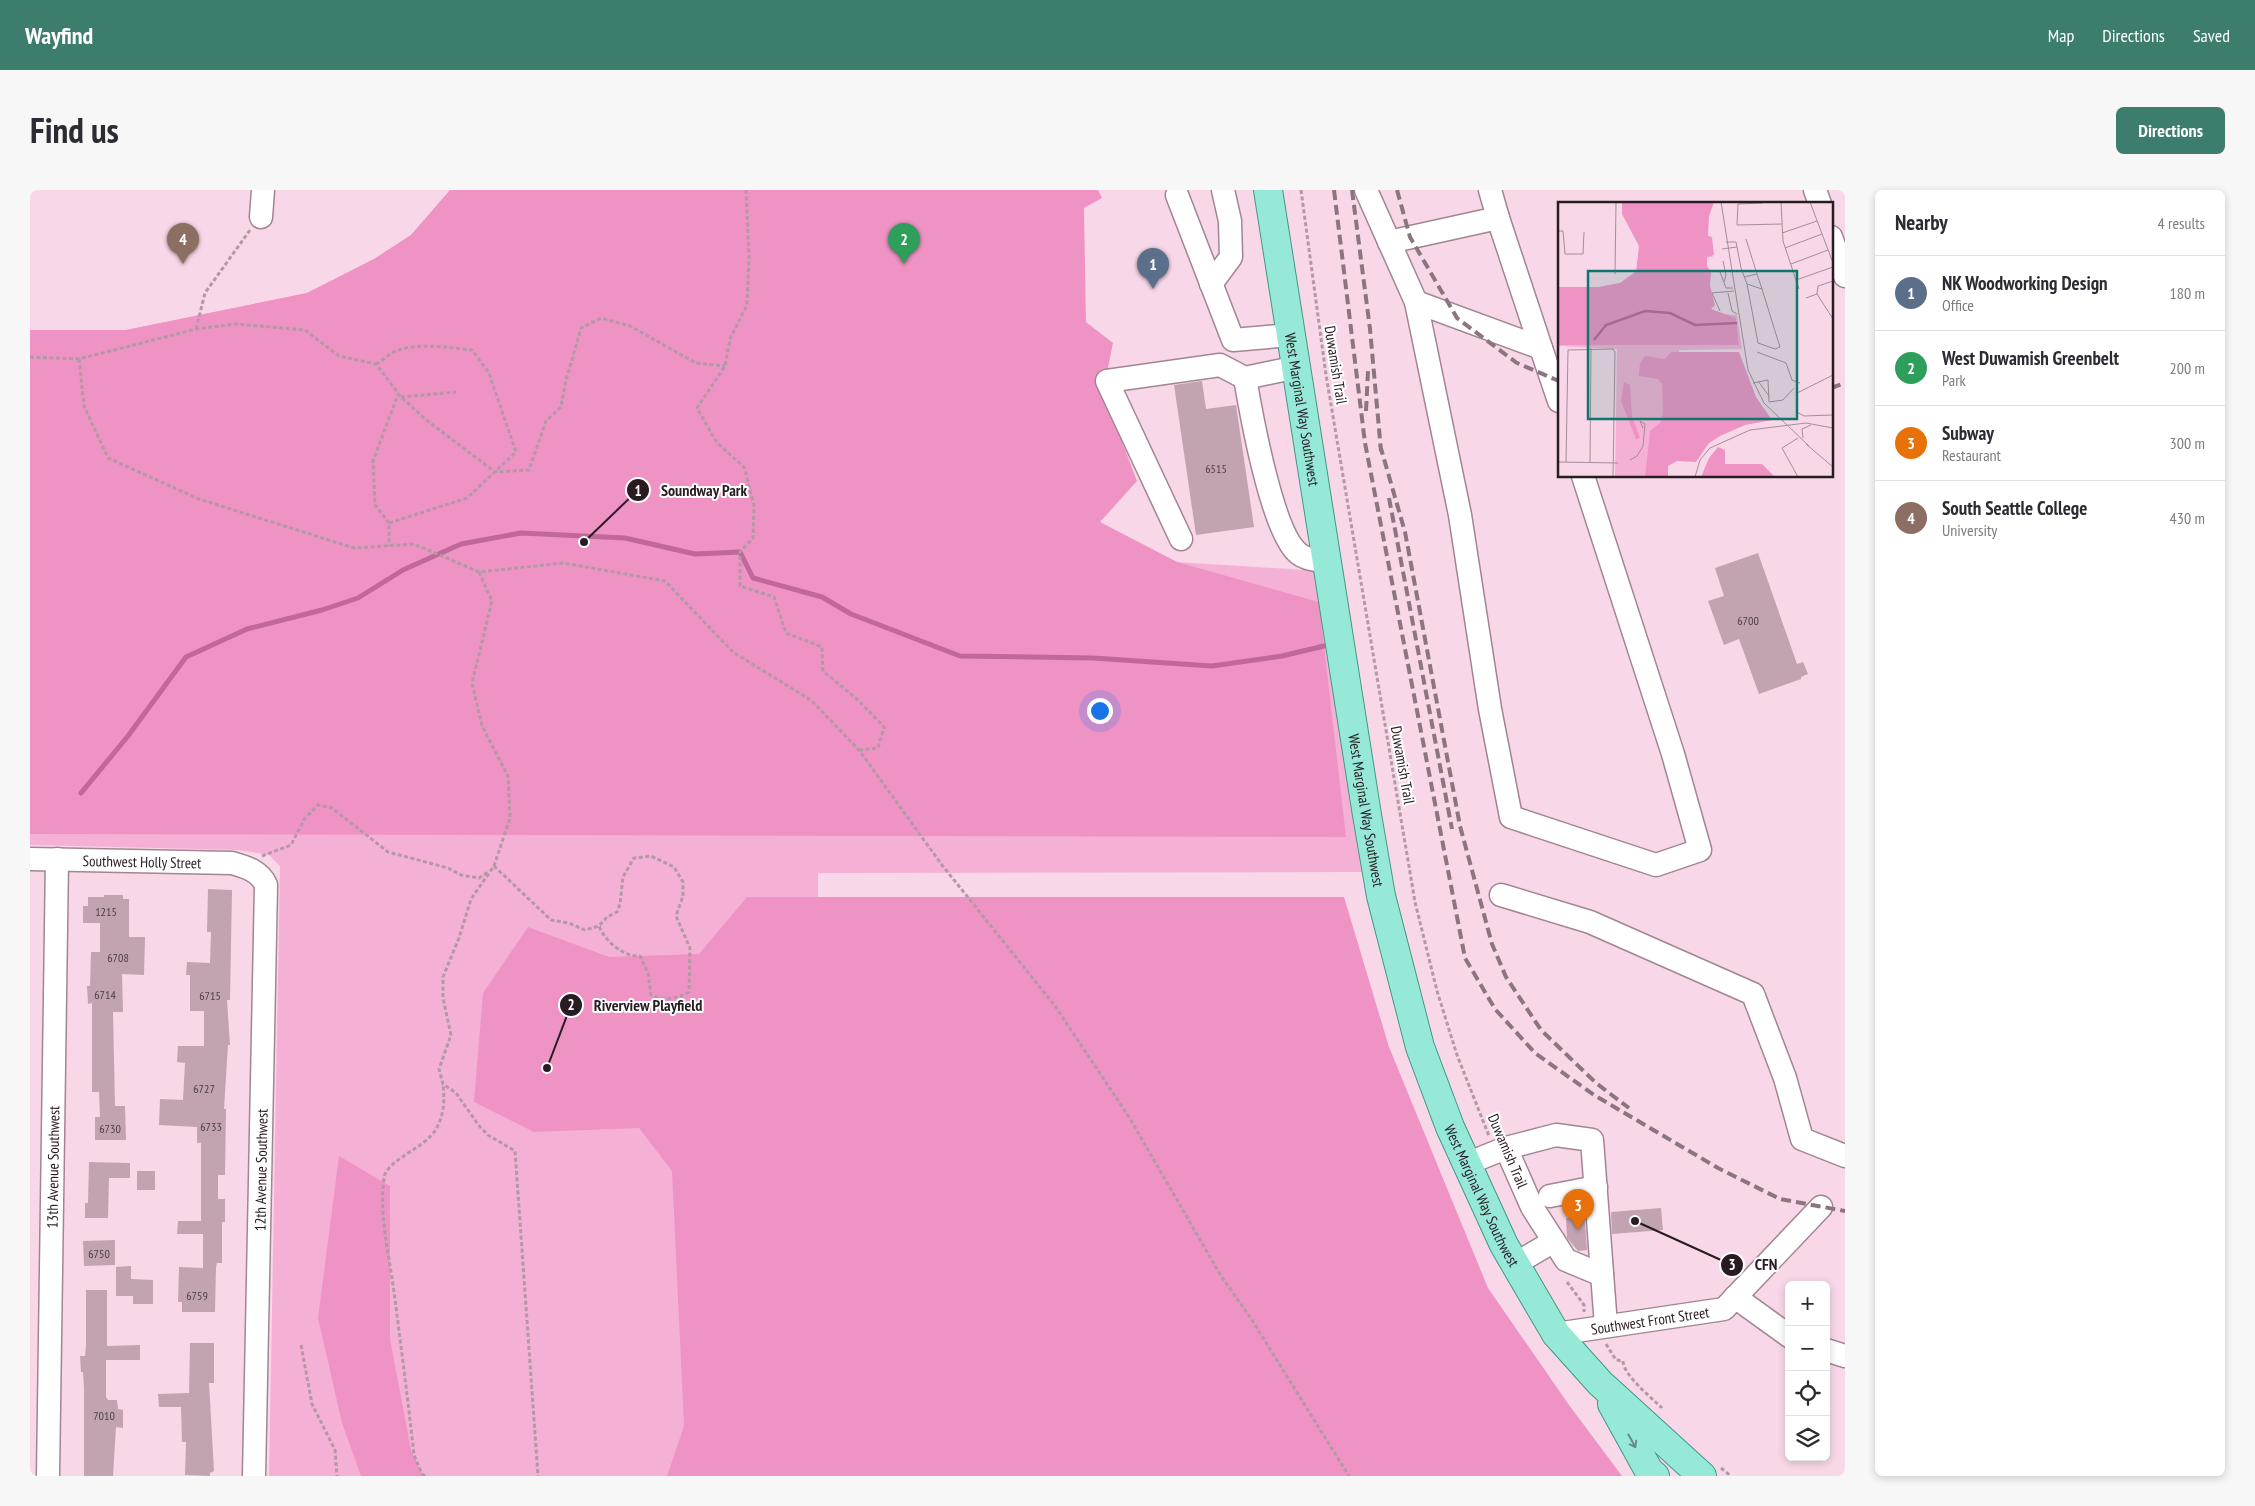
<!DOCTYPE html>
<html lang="en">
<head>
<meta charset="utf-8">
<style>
  :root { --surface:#fff; --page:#f7f7f7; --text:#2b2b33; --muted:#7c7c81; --line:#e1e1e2; --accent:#3d7d6d }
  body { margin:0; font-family:"PT Sans Narrow",sans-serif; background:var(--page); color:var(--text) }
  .controls { position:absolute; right:15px; bottom:15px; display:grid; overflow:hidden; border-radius:8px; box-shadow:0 2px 8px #0003 }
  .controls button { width:45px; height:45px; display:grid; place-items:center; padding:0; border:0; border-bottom:1px solid var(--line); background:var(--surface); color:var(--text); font:25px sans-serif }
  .you { position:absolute; left:1069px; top:520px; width:18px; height:18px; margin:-12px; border:4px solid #fff; border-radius:50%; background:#1a73e8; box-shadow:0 0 0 8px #1a73e833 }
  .badge { display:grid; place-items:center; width:32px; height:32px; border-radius:50%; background:var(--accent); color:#fff; font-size:16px; font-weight:700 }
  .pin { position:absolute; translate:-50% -41px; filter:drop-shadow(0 1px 2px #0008) }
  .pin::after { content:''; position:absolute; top:26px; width:18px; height:15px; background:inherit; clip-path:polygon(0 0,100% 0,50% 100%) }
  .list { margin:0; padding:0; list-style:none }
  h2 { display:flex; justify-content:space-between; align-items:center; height:65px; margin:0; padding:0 20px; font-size:21px }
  h2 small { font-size:16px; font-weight:400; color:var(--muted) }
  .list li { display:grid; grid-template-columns:32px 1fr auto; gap:15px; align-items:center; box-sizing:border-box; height:75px; padding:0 20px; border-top:1px solid var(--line) }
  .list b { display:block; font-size:19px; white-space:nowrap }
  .list p { margin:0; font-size:16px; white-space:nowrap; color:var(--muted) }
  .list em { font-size:16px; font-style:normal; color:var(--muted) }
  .icon { flex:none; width:28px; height:28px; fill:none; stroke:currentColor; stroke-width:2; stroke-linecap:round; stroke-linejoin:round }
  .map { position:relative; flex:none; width:1815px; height:1286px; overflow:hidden; border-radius:8px }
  header { display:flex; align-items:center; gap:30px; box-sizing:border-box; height:70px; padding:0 25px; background:var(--accent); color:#fff }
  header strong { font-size:24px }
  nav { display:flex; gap:28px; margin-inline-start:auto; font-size:18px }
  .intro { display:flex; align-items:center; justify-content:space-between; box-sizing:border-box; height:120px; padding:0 30px }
  h1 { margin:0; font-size:35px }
  .button { padding:12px 22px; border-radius:8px; background:var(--accent); color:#fff; font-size:18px; font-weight:700 }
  main { display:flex; gap:30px; padding:0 30px }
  aside { flex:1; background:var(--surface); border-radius:8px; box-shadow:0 2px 8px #0003 }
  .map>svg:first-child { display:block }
</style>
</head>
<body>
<header>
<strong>Wayfind</strong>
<nav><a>Map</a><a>Directions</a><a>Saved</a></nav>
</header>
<div class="intro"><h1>Find us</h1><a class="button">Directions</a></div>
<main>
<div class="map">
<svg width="1815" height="1286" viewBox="0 0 1815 1286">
  <rect width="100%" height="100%" fill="#f8d8e8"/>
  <path fill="#f5b1d5" d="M420,0H1022L1069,332L1147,372L1292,381L1340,682L788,683L787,1073L759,1286H239L250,676L239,665L209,660L0,655V140H96L277,103L344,69L381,45Z"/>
  <path fill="#ef93c5" d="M420,0H1068L1072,8L1054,18L1056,132L1083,153L1073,202L1107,291L1070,332L1147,372L1289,412L1316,647L0,644V140H96L277,103L344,69L381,45Z
    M717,707H1314L1359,857L1458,1098L1539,1215L1592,1286H637L654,1236L642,981L609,938L504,942L444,912L453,803L498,737L579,767L669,764Z
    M309,966L360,996V1149L381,1260L393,1286H331L312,1233L288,1128Z"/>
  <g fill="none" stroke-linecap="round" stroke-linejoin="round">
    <path stroke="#bf6899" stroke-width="5" d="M51,603L98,546L156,467L217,439L292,420L328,408L373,380L431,354L491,343L595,348L665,364L710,362L723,388L792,407L821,424L930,466L1063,468L1182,476L1252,466L1294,456"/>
  </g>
  <path fill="#c1a3b2" d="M1172,191L1176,219L1206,215L1224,337L1166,345L1144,195Z
    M1728,363L1767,474L1773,472L1778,484L1771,487V489L1729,504L1709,449L1694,455L1678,411L1694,406L1685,378Z
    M178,699L202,700L200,810H197L200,855H198L194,919H196L195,985H188V1009H195V1032H192V1073H187L186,1077L185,1122H152V1112H148L149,1077L173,1078V1044H147L148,1031H171V953H167V937L129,935L130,909L153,910L155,873L147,872L148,856H174V821H160V785H156L157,772L180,773L181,742H177Z
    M74,705H93V709H99V747H115L114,785L92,784L93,822H83L85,916H95L96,950H65V927H70L69,902H62V813L58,814L57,796H60L61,762H70V733H53V716H58V707H74Z
    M59,972L100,973V988H79L78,1028H55V1013H58Z
    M107,981H125V1000H107Z
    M1631,1018L1633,1040L1582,1044L1581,1022Z
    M1554,1019L1557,1060L1548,1061L1537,1048L1536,1028H1539L1538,1021Z
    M85,1050V1075L54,1076L53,1051Z
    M101,1076V1089L123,1090V1114H103V1106H86V1077Z
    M56,1100H77V1156L110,1155V1170H76V1207L78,1210H87L88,1219L93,1220V1238L86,1237L83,1286H54V1199L53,1182H51L50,1166H55L56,1156Z
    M160,1153H184V1193H179L184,1281L180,1283V1286L155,1285L156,1252H152L151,1217H129L128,1204L159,1203Z"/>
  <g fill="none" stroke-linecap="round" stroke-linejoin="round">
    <defs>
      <g id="minor">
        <path d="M1336,0L1386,112"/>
        <path d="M1785,0L1790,14"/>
        <path d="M1147,5L1203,150L1261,145"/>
        <path d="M231,27L233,0"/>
        <path d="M1468,28L1511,158"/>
        <path d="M1801,47L1815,86"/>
        <path d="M1359,52L1468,28L1460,0"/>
        <path d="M1181,94L1201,67L1200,31L1193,0"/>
        <path d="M1215,188C1221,223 1242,342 1268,363C1274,369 1289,370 1297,373"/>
        <path d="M1529,211L1511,158L1386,112L1430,325L1460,519L1481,627L1626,675L1670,660L1643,564L1553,286"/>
        <path d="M1151,349L1077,191L1190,175L1215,188L1267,177"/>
        <path id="s1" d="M0,669L202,673C216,677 230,681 236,695L224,1286"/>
        <path d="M1471,705L1560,732L1723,804L1755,888L1772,949L1815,966"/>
        <path d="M1476,958L1502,1017L1536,1070L1572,1085"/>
        <path d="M1436,974L1476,958L1526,945L1562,950L1576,1136"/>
        <path d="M1520,1006L1566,997"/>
        <path d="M1485,1074L1524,1051"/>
        <path d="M1705,1107L1759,1146"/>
        <path id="s2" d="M1526,1144L1694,1119L1791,1017"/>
        <path d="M1796,1160L1815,1166"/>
        <path id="s3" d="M18,1286L27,669"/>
      </g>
      <g id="major">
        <path id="s4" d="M1238,0L1337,625L1351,706L1390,857L1420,937L1474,1055L1526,1144L1570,1193L1672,1286"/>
        <path d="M1582,1214L1619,1281L1625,1286"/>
      </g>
    </defs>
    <use href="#minor" stroke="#a28593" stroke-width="25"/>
    <use href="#major" stroke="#429885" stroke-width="30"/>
    <path stroke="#b299a5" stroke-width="3" stroke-dasharray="4 2.5" stroke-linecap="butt" d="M716,0L719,67L717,115L700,149L695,176L667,218L687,253L714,277L724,315L723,348L710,362V396L744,407L756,443L792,457L793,481L828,510L854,537L848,558L830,560
      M1271,0L1296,185L1385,712L1407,801L1427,865L1459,946
      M166,139L175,103L220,40
      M0,167L49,169L166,139L206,134L275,140L309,166L346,174L371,207L395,229L465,282L499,280L516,231L531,217L535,194L551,138L571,128L600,136L666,173L695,176
      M49,169L54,216L78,268L169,309L324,358L384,354L449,382L533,373L635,391L703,462L782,511L829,560L912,675L1025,816L1099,927L1191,1086L1220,1127L1319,1286
      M346,174C352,171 359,164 366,161C389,152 419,158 442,160L459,183L486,262L437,308L359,333V356
      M371,207L426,202
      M359,333L345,315L343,271L368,204
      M449,382L462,411L442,493L452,536L478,586L480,628L464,676L441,709L429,748L413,787V808L421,845L409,879L413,894L426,903L450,937L458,945L485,961L508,1286
      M232,666L261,655L275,628L288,615L302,618L358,662L418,678L431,685L449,688L458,682
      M464,676L521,730L539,733L555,740L569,736L577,727L587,722L590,714L593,687L604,668L621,666L644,677L653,692V706L646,726L660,758L659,802C647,809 635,811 621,805L618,783L610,766C593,767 575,751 569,736
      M1537,1092L1554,1115V1122
      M1576,1154L1586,1170L1593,1171C1593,1185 1622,1208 1632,1218
      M271,1155L282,1214L305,1260L307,1286
      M1691,1278L1701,1286
      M395,1286L392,1284L384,1265C378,1210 371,1156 364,1102C359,1064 349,1026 354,988C356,970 397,957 406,939C414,925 415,911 413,895"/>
    <use href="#minor" stroke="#fff" stroke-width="22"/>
    <use href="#major" stroke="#96e9d6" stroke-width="28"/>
    <path stroke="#8b7680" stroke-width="4" stroke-dasharray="10 5" stroke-linecap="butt" d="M1304,0L1335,253L1435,768L1465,819L1505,863L1564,905L1688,978L1750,1009L1815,1021
      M1322,0L1340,139L1351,261
      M1367,0L1380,47L1427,128L1487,173L1529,191
      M1801,198L1815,193
      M1336,221L1338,181
      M1350,255L1375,342L1430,636L1462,754L1476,787L1511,840L1566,893L1599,918
      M1359,308L1422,639"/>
  </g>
  <defs><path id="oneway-shaft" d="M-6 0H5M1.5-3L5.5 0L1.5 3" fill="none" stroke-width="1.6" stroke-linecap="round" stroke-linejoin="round" transform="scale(1.25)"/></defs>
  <use stroke="#648d85" href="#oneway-shaft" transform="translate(1602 1251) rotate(61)"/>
  <g text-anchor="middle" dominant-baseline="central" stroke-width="4" stroke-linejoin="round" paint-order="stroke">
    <g font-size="12" fill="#4e3e46">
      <text x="1186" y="278">6515</text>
      <text x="1718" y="430">6700</text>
      <text x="76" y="721">1215</text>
      <text x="88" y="767">6708</text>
      <text x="75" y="804">6714</text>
      <text x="180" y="805">6715</text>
      <text x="174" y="898">6727</text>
      <text x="181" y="936">6733</text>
      <text x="80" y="938">6730</text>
      <text x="69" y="1063">6750</text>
      <text x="167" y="1105">6759</text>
      <text x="74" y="1225">7010</text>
    </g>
    <g font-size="15" fill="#281c22" stroke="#fff">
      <text transform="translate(1306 175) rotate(81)">Duwamish Trail</text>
      <text stroke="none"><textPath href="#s4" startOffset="222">West Marginal Way Southwest</textPath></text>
      <text transform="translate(1373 575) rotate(80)">Duwamish Trail</text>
      <text stroke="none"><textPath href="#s4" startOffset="628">West Marginal Way Southwest</textPath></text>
      <text stroke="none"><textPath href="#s1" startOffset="112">Southwest Holly Street</textPath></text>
      <text transform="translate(1478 961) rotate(67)">Duwamish Trail</text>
      <text stroke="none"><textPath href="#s3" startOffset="309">13th Avenue Southwest</textPath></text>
      <text transform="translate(231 980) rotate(-89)">12th Avenue Southwest</text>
      <text stroke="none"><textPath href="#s4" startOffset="1032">West Marginal Way Southwest</textPath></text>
      <text stroke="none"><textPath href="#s2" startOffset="95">Southwest Front Street</textPath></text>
    </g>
  </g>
  <g transform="translate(1528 12)">
    <rect width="275" height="275" fill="#f8d8e8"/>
    <path d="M147,34L155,55H147L153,107L162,112L179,113L184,147L121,148V192L97,275H57L59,147L0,144V85H41L62,81L79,68Z" fill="#f5b1d5"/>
    <path d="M64,0H156L151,14L150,34L154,35L156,53L149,55V64L153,70L152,84L157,103L153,107L178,116L181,143H0V85H41L62,81L78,70L81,44L64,12ZM113,150H181L198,195L214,218L187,223L162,234L151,241L138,260L119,259L110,264V275H87L92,229L102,221L105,211L104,182L100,177L81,174L82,161L87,154L107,157ZM66,180L72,183L74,214L82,236L78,237L63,199ZM160,245L167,248V262H204L217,275H143L151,256Z" fill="#ef93c5"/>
    <path fill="none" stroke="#bf6899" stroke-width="2.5" d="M36,138L48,123L87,109L112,111L137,123L179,121"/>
    <path fill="none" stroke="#a58d99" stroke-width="1" d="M163,0L190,168L206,201L251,244M223,0L225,39L241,87M252,0L275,61M204,1L180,2L179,23L224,22M0,29H5L7,52H25L26,30M224,31L259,19M168,40H178L179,45M227,46L264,32M164,47L179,45L183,66L189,82M165,59L168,73L166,80M233,62L270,48M162,70L168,86H175M57,72L58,0M199,72L204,87M186,75L199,72L188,37M238,78L275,65M189,82L204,87L222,145L217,147L200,141ZM170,91L174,109L179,112M259,92L260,84L275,79M248,96L259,92L275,117M162,109L154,91L176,89M199,150L228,161L234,178L242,181M275,173L239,191V210L246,214L275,213M200,179L211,194M195,181L210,178L211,200M211,200L225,198L236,186M245,236L244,227L253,223M248,242L275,265M224,246L240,275M224,246L240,236M72,258L79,254L85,244L87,222L82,219L85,226M0,260L60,261M8,260L10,148L55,147L57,150L55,275M32,261L33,146M137,275L142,258L152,246L192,228L248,221L275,226"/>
    <path fill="#0f766e" fill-opacity="0.15" stroke="#0f766e" stroke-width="2.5" d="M30,69H239V217H30Z"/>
    <rect width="275" height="275" fill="none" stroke="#281c22" stroke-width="2.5"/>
  </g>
  <path fill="none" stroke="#281c22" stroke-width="2" d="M554 352L608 300M517 878L541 815M1605 1031L1702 1075"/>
  <g fill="#281c22" stroke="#fff" stroke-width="2">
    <circle cx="554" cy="352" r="5"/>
    <circle cx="517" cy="878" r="5"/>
    <circle cx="1605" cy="1031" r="5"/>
    <circle cx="608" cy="300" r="12"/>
    <circle cx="541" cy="815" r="12"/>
    <circle cx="1702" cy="1075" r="12"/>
  </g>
  <g font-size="15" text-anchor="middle" font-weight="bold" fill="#fff">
    <text x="608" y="306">1</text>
    <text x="541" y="820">2</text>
    <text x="1702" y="1080">3</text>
  </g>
  <g font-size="16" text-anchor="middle" font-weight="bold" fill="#281c22" stroke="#fff" stroke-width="4" stroke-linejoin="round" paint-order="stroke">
    <text x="674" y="306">Soundway Park</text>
    <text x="618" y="821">Riverview Playfield</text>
    <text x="1736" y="1080">CFN</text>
  </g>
</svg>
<div class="controls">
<button>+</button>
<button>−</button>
<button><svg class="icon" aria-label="locate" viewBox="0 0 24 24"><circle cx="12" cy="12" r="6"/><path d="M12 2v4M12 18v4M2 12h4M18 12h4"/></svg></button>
<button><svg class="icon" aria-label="layers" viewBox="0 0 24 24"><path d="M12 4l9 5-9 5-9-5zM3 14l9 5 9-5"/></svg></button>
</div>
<div class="you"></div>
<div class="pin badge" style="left:1123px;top:99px;background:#5c6f8a">1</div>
<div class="pin badge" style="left:874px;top:74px;background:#2e9e5b">2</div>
<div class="pin badge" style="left:1548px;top:1040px;background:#e8710a">3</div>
<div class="pin badge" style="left:153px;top:74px;background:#8d6e63">4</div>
</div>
<aside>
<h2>Nearby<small>4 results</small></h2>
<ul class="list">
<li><span class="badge" style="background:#5c6f8a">1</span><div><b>NK Woodworking Design</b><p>Office</p></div><em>180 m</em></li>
<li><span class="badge" style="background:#2e9e5b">2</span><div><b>West Duwamish Greenbelt</b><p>Park</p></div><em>200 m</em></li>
<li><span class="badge" style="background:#e8710a">3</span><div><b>Subway</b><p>Restaurant</p></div><em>300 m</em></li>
<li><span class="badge" style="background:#8d6e63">4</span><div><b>South Seattle College</b><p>University</p></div><em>430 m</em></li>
</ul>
</aside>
</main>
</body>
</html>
